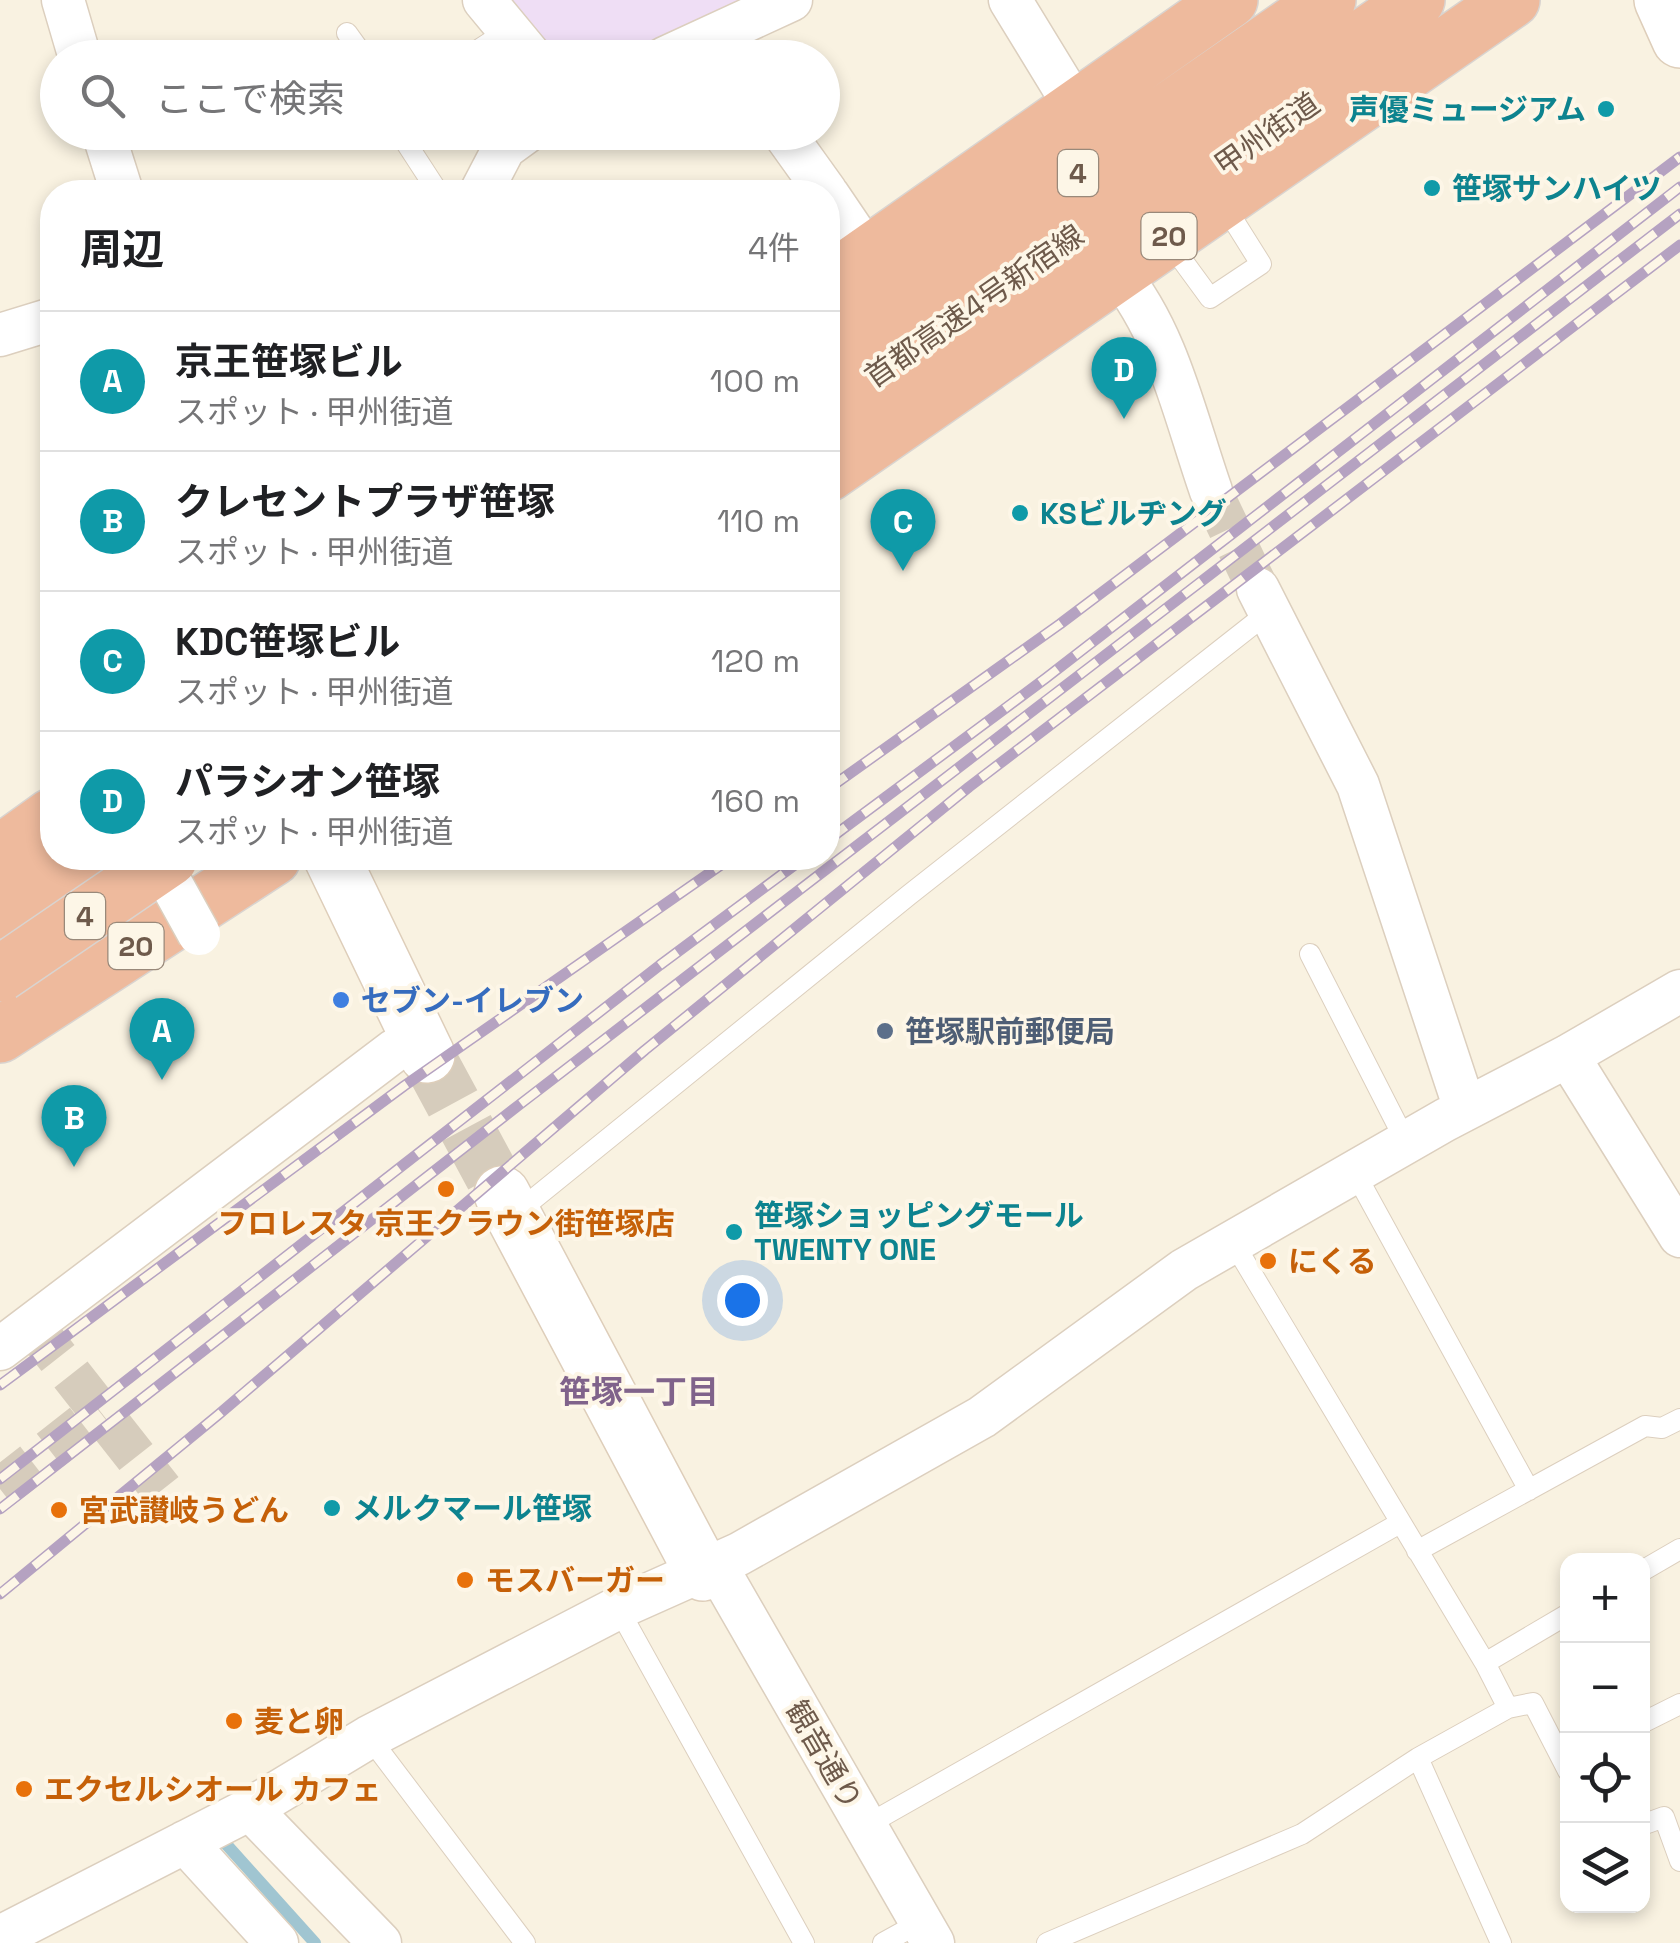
<!DOCTYPE html>
<html lang="ja">
<head>
<meta charset="utf-8">
<style>
  :root { --surface:#fff; --page:#f2f2f2; --text:#202124; --muted:#757577; --line:#e0e0e0; --accent:#d97b51 }
  body { margin:0; font-family:"Space Grotesk","Noto Sans JP",sans-serif; background:var(--page); color:var(--text) }
  .controls { position:absolute; right:30px; bottom:30px; display:grid; overflow:hidden; border-radius:20px; box-shadow:0 5px 15px #0003 }
  .controls button { width:90px; height:90px; display:grid; place-items:center; padding:0; border:0; border-bottom:2px solid var(--line); background:var(--surface); color:var(--text); font:50px sans-serif }
  .you { position:absolute; left:742px; top:1300px; width:35px; height:35px; margin:-25px; border:8px solid #fff; border-radius:50%; background:#1a73e8; box-shadow:0 0 0 15px #1a73e833 }
  .badge { display:grid; place-items:center; width:65px; height:65px; border-radius:50%; background:var(--accent); color:#fff; font-size:32px; font-weight:700 }
  .pin { position:absolute; translate:-50% -82px; filter:drop-shadow(0 2px 5px #0008) }
  .pin::after { content:''; position:absolute; top:52px; width:35px; height:30px; background:inherit; clip-path:polygon(0 0,100% 0,50% 100%) }
  .list { margin:0; padding:0; list-style:none }
  h2 { display:flex; justify-content:space-between; align-items:center; height:130px; margin:0; padding:0 40px; font-size:42px }
  h2 small { font-size:32px; font-weight:400; color:var(--muted) }
  .list li { display:grid; grid-template-columns:65px 1fr auto; gap:30px; align-items:center; box-sizing:border-box; height:140px; padding:0 40px; border-top:2px solid var(--line) }
  .list b { display:block; font-size:38px; white-space:nowrap }
  .list p { margin:0; font-size:32px; white-space:nowrap; color:var(--muted) }
  .list em { font-size:32px; font-style:normal; color:var(--muted) }
  .icon { flex:none; width:55px; height:55px; fill:none; stroke:currentColor; stroke-width:2; stroke-linecap:round; stroke-linejoin:round }
  .map { position:relative; flex:none; width:1680px; height:1943px; overflow:hidden }
  .search { position:absolute; background:var(--surface); box-shadow:0 5px 15px #0003; left:40px; top:40px; width:800px; height:110px; display:flex; align-items:center; gap:25px; box-sizing:border-box; padding:0 35px; border-radius:55px; color:var(--muted); font-size:38px }
  .panel { position:absolute; background:var(--surface); box-shadow:0 5px 15px #0003; left:40px; top:180px; width:800px; height:690px; border-radius:40px }
  .map>svg:first-child { display:block }
</style>
</head>
<body>
<div class="map">
<svg width="1680" height="1943" viewBox="0 0 1680 1943">
  <rect width="100%" height="100%" fill="#f9f2e1"/>
  <path fill="#efdef5" d="M504,0H761L640,58L552,57Z"/>
  <g fill="none" stroke-linecap="round" stroke-linejoin="round">
    <path stroke="#a0c5d1" stroke-width="12" d="M217,1834L315,1943"/>
    <path stroke="#d6ccbc" stroke-width="42" stroke-dasharray="42 21" stroke-linecap="butt" d="M1211,491L1258,589
      M32,1325L162,1490
      M0,1489L100,1411"/>
    <path stroke="#d6ccbc" stroke-width="55" stroke-dasharray="55 28" stroke-linecap="butt" d="M427,1055L502,1194"/>
    <defs>
      <path id="lane" d="M347,33L365,58
        M466,58L509,30
        M399,132L438,192
        M1166,246L1180,257L1210,298L1261,264L1234,221L1227,203
        M1310,954L1406,1142
        M1354,1171L1529,1490
        M515,1214L909,895L1270,611
        M1233,1242L1485,1663L1508,1708
        M1417,1551L1645,1426L1662,1428L1680,1419
        M1642,1571L1680,1549
        M618,1608L804,1943
        M1485,1663L1568,1614
        M1642,1723L1680,1704
        M369,1737L525,1943
        M1418,1758L1501,1943
        M1642,1825L1664,1817L1680,1861
        M865,1826L1400,1523
        M883,1943L921,1922
        M1047,1943L1302,1834L1418,1758L1508,1708L1533,1703L1568,1771"/>
      <path id="street" d="M63,0L80,58
        M484,0L532,58
        M1010,0L1076,108
        M665,58L791,0
        M103,132L122,192
        M783,132L826,192
        M481,192L504,148L526,132
        M828,195L868,254
        M1117,272C1168,333 1185,417 1211,491
        M0,335L52,319
        M1258,589L1358,785L1465,1109
        M1568,1056L1680,1236
        M0,1349L395,1050
        M716,1566L933,1943
        M250,1809L380,1943
        M185,1842L277,1943
        M0,1937L250,1809L369,1737L618,1608L739,1554L982,1417L1184,1270L1445,1120L1568,1056L1680,991"/>
      <path id="secondary" d="M1662,0L1680,40
        M332,858L427,1055
        M502,1194L703,1573"/>
      <path id="highway" d="M828,282L1230,0
        M828,346L1328,0
        M828,408L1417,0
        M828,474L1512,0
        M0,853L52,816
        M0,911L79,858
        M0,1035L273,858"/>
    </defs>
    <use href="#lane" stroke="#dccfbe" stroke-width="22"/>
    <use href="#street" stroke="#dccfbe" stroke-width="45"/>
    <use href="#secondary" stroke="#deceba" stroke-width="58"/>
    <use href="#highway" stroke="#d9d4d0" stroke-width="58"/>
    <use href="#lane" stroke="#fff" stroke-width="20"/>
    <use href="#street" stroke="#fff" stroke-width="42"/>
    <use href="#secondary" stroke="#fff" stroke-width="55"/>
    <use href="#highway" stroke="#eeba9d" stroke-width="55"/>
    <defs>
      <path id="rail" d="M828,789L1060,624L1680,157
        M828,840L1046,678L1680,187
        M0,1385L404,1086L731,858
        M0,1479L660,965L804,858
        M0,1509L519,1105L1680,214
        M0,1594L218,1415L645,1050L969,787L1680,245"/>
    </defs>
    <use href="#rail" stroke="#b5a2c1" stroke-width="11"/>
    <use href="#rail" stroke="#fdf6e7" stroke-width="8" stroke-dasharray="22" stroke-linecap="butt"/>
    <defs>
      <path id="street-bridge" d="M157,858L199,934"/>
      <path id="highway-bridge" d="M0,974L170,858"/>
    </defs>
    <use href="#street-bridge" stroke="#dccfbe" stroke-width="45" stroke-linecap="butt"/>
    <use href="#highway-bridge" stroke="#d9d4d0" stroke-width="58" stroke-linecap="butt"/>
    <use href="#street-bridge" stroke="#fff" stroke-width="42"/>
    <use href="#highway-bridge" stroke="#eeba9d" stroke-width="55"/>
  </g>
  <g fill="#0f9aa8" stroke="#fdf6e7" stroke-width="4">
    <circle cx="1606" cy="109" r="10"/>
    <circle cx="1432" cy="188" r="10"/>
    <circle cx="1020" cy="513" r="10"/>
    <circle cx="734" cy="1232" r="10"/>
    <circle cx="332" cy="1508" r="10"/>
  </g>
  <circle fill="#3f7fe0" stroke="#fdf6e7" stroke-width="4" cx="341" cy="1000" r="10"/>
  <circle fill="#5c6f8a" stroke="#fdf6e7" stroke-width="4" cx="885" cy="1031" r="10"/>
  <g fill="#e8710a" stroke="#fdf6e7" stroke-width="4">
    <circle cx="446" cy="1189" r="10"/>
    <circle cx="1268" cy="1261" r="10"/>
    <circle cx="59" cy="1510" r="10"/>
    <circle cx="465" cy="1580" r="10"/>
    <circle cx="234" cy="1721" r="10"/>
    <circle cx="24" cy="1789" r="10"/>
  </g>
  <g text-anchor="middle" dominant-baseline="central" stroke-width="8" stroke-linejoin="round" paint-order="stroke">
    <g fill="#fdf6e7" stroke="#99897a" stroke-width="2.5">
      <rect x="1058" y="150" width="40" height="46" rx="8"/>
      <rect x="1141.5" y="213" width="55" height="46" rx="8"/>
      <rect x="65" y="893" width="40" height="46" rx="8"/>
      <rect x="108.5" y="923" width="55" height="46" rx="8"/>
    </g>
    <g font-size="28" font-weight="bold" fill="#6e5a4b">
      <text x="1078" y="173">4</text>
      <text x="1169" y="236">20</text>
      <text x="85" y="916">4</text>
      <text x="136" y="946">20</text>
    </g>
    <g font-size="30" font-weight="bold" fill="#0d838f" stroke="#fdf6e7" text-anchor="start">
      <text x="1586" y="109" text-anchor="end">声優ミュージアム</text>
      <text x="1452" y="188">笹塚サンハイツ</text>
      <text x="1040" y="513">KSビルヂング</text>
      <text x="754" y="1215">笹塚ショッピングモール<tspan x="754" dy="34">TWENTY ONE</tspan></text>
      <text x="352" y="1508">メルクマール笹塚</text>
    </g>
    <g font-size="30" fill="#6e5a4b" stroke="#fdf6e7">
      <text transform="translate(1267 134) rotate(-35)">甲州街道</text>
      <text transform="translate(974 306) rotate(-35)">首都高速4号新宿線</text>
      <text transform="translate(824 1755) rotate(60)">観音通り</text>
    </g>
    <g font-size="30" font-weight="bold" fill="#366cbe" stroke="#fdf6e7" text-anchor="start">
      <text x="361" y="1000">セブン-イレブン</text>
    </g>
    <g font-size="30" font-weight="bold" fill="#4e5e75" stroke="#fdf6e7" text-anchor="start">
      <text x="905" y="1031">笹塚駅前郵便局</text>
    </g>
    <g font-size="30" font-weight="bold" fill="#c56008" stroke="#fdf6e7" text-anchor="start">
      <text x="446" y="1223" text-anchor="middle">フロレスタ 京王クラウン街笹塚店</text>
      <text x="1288" y="1261">にくる</text>
      <text x="79" y="1510">宮武讃岐うどん</text>
      <text x="485" y="1580">モスバーガー</text>
      <text x="254" y="1721">麦と卵</text>
      <text x="44" y="1789">エクセルシオール カフェ</text>
    </g>
    <g font-size="32" font-weight="bold" fill="#80638b" stroke="#fdf6e7">
      <text x="639" y="1392">笹塚一丁目</text>
    </g>
  </g>
</svg>
<div class="controls">
<button>+</button>
<button>−</button>
<button><svg class="icon" aria-label="locate" viewBox="0 0 24 24"><circle cx="12" cy="12" r="6"/><path d="M12 2v4M12 18v4M2 12h4M18 12h4"/></svg></button>
<button><svg class="icon" aria-label="layers" viewBox="0 0 24 24"><path d="M12 4l9 5-9 5-9-5zM3 14l9 5 9-5"/></svg></button>
</div>
<div class="you"></div>
<div class="pin badge" style="left:162px;top:1080px;background:#0f9aa8">A</div>
<div class="pin badge" style="left:74px;top:1167px;background:#0f9aa8">B</div>
<div class="pin badge" style="left:903px;top:571px;background:#0f9aa8">C</div>
<div class="pin badge" style="left:1124px;top:419px;background:#0f9aa8">D</div>
<div class="search"><svg class="icon" aria-label="search" viewBox="0 0 24 24"><circle cx="10" cy="10" r="6"/><path d="M15 15l6 6"/></svg>ここで検索</div>
<section class="panel">
<h2>周辺<small>4件</small></h2>
<ul class="list">
<li><span class="badge" style="background:#0f9aa8">A</span><div><b>京王笹塚ビル</b><p>スポット · 甲州街道</p></div><em>100 m</em></li>
<li><span class="badge" style="background:#0f9aa8">B</span><div><b>クレセントプラザ笹塚</b><p>スポット · 甲州街道</p></div><em>110 m</em></li>
<li><span class="badge" style="background:#0f9aa8">C</span><div><b>KDC笹塚ビル</b><p>スポット · 甲州街道</p></div><em>120 m</em></li>
<li><span class="badge" style="background:#0f9aa8">D</span><div><b>パラシオン笹塚</b><p>スポット · 甲州街道</p></div><em>160 m</em></li>
</ul>
</section>
</div>
</body>
</html>
